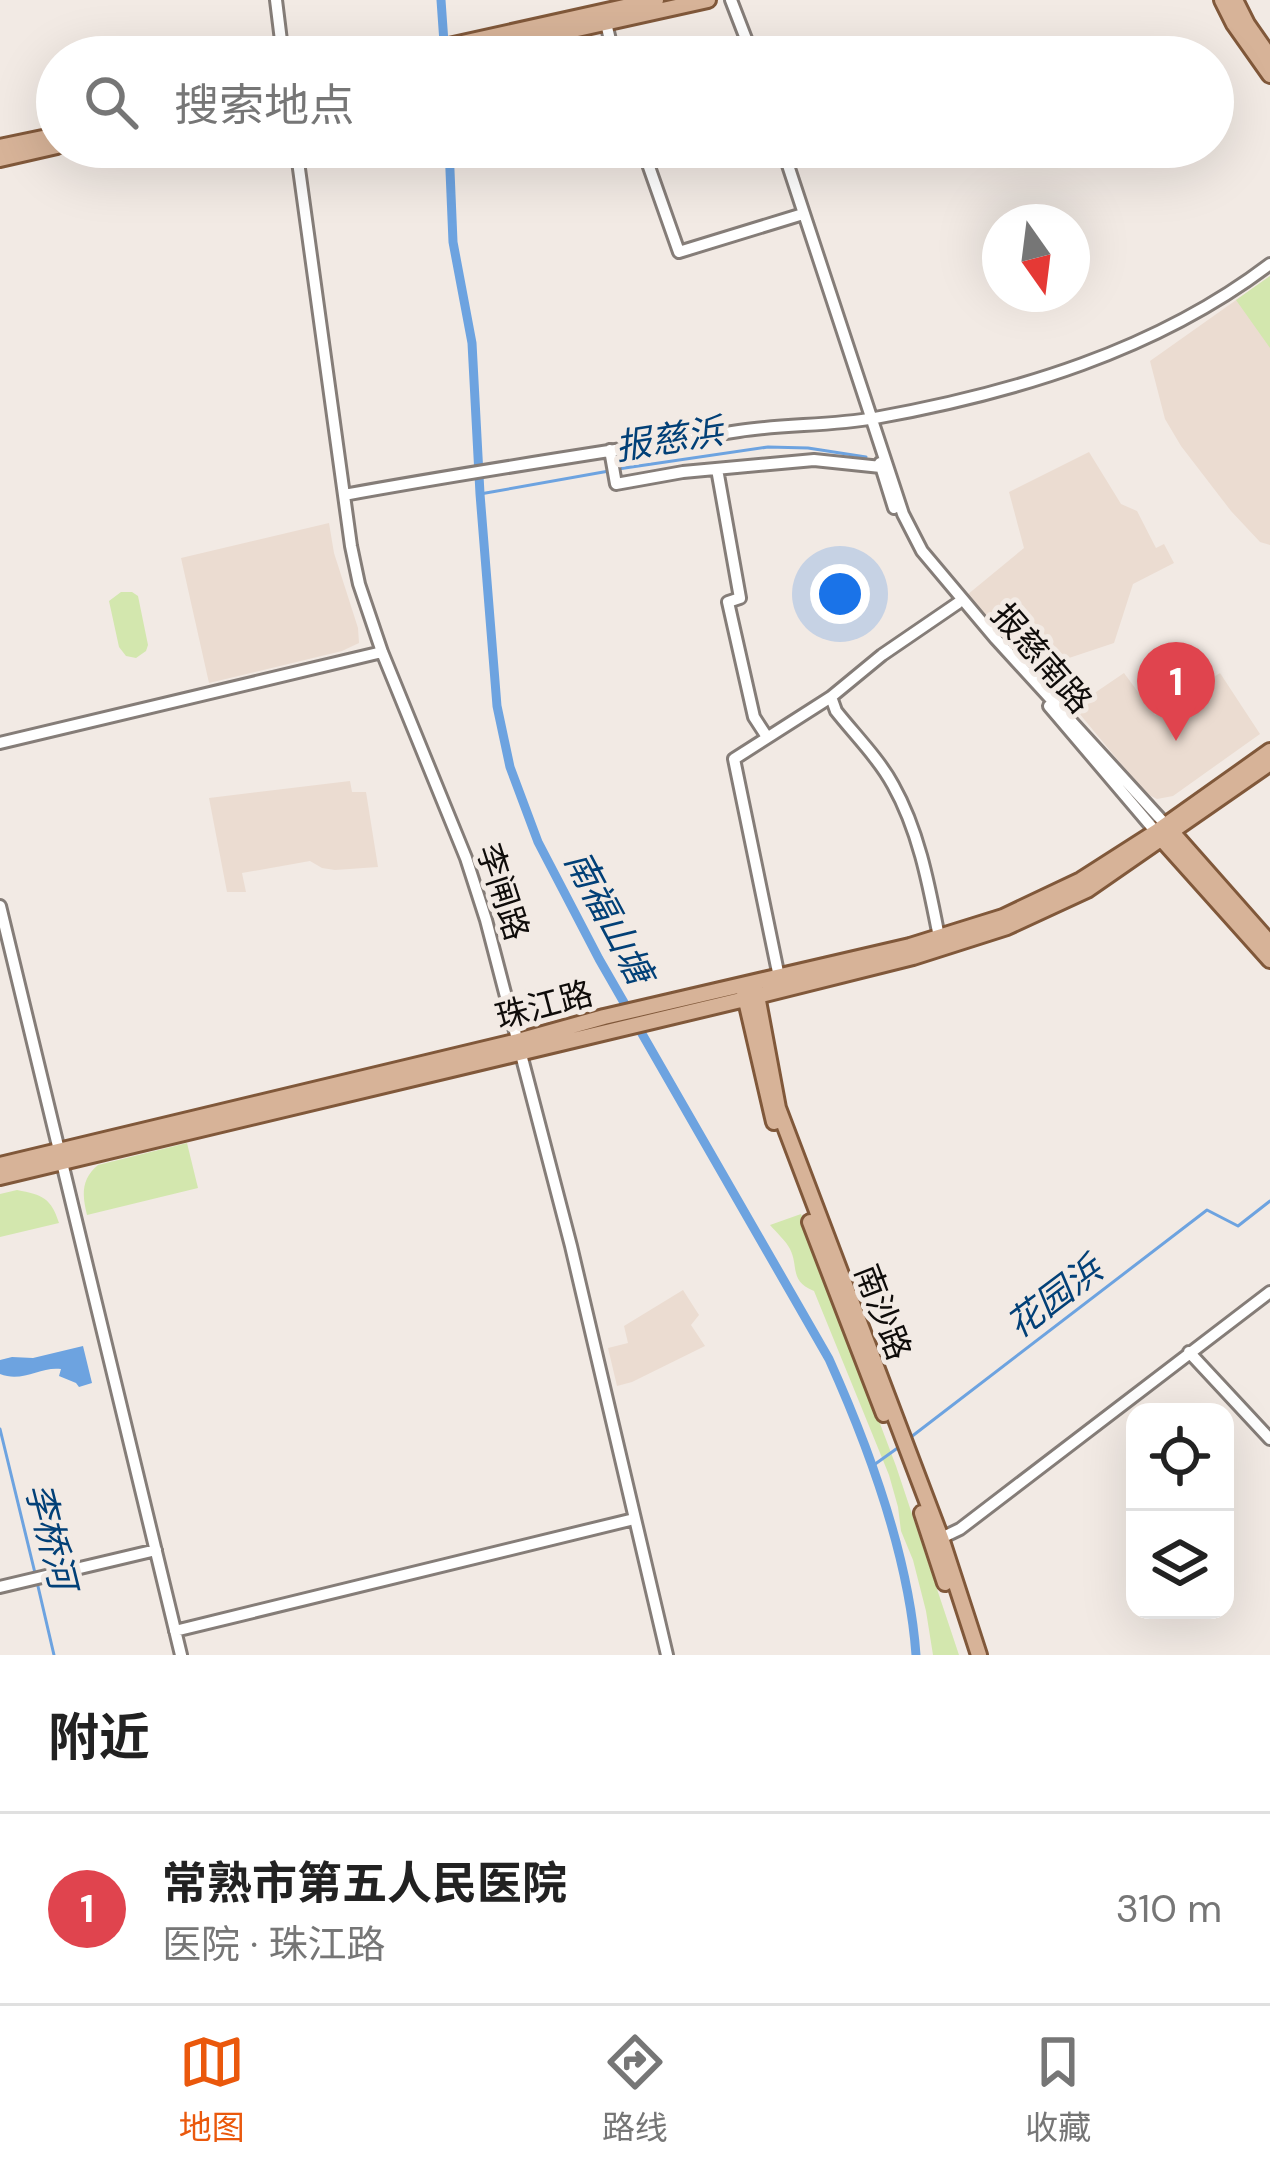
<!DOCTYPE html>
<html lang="zh">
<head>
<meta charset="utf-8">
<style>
  :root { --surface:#fff; --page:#f6f6f6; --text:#222; --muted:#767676; --line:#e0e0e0; --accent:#ea580c }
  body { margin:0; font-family:"DM Sans","Noto Sans SC",sans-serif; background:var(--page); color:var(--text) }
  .controls { position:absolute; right:36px; bottom:36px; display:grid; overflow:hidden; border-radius:24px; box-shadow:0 12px 48px #0002 }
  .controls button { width:108px; height:108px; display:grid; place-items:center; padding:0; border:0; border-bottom:3px solid var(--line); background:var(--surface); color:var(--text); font:60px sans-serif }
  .compass { position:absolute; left:982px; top:204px; width:108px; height:108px; border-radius:50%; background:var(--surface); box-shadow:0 12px 48px #0002; rotate:166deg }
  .you { position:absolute; left:840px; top:594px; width:42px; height:42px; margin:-30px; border:9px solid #fff; border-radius:50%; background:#1a73e8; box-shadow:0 0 0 18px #1a73e833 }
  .badge { display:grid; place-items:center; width:78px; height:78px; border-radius:50%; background:var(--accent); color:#fff; font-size:39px; font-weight:700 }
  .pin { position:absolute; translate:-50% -99px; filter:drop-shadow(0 3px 6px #0008) }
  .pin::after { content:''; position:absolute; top:63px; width:42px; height:36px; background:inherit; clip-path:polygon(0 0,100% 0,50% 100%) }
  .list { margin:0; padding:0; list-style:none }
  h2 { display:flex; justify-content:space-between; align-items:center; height:156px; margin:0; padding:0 48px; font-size:51px }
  h2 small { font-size:39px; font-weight:400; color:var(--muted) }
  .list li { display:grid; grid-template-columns:78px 1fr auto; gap:36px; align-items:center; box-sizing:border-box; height:192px; padding:0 48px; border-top:3px solid var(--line) }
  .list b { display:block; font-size:45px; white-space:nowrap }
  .list p { margin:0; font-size:39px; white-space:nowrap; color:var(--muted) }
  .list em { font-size:39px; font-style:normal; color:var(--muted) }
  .icon { flex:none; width:66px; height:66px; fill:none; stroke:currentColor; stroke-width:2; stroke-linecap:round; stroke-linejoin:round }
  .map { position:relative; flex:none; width:1270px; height:1655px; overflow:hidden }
  .search { position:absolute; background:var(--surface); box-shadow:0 12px 48px #0002; left:36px; right:36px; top:36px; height:132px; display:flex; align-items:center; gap:30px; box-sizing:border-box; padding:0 42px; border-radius:66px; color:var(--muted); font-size:45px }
  .sheet { height:348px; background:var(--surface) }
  nav { display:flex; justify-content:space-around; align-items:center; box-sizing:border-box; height:168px; border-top:3px solid var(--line); background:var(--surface); font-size:33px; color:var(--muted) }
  nav a { display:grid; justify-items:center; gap:6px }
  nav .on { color:var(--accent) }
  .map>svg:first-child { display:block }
</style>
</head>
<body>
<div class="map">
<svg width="1270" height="1655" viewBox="0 0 1270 1655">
  <rect width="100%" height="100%" fill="#f2eae4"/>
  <path fill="#ebdcd1" d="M1270,276V545L1260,542L1231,511L1181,446L1165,419L1150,361Z
    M1089,452L1121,504L1137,511L1156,548L1164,544L1174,563L1133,584L1114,643L1057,662L1024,629L1011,641L967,595L1024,548L1009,492Z
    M329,523L334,553L358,628L359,643L342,651L209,683L181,558Z
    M1124,673L1155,715L1220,673L1260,734L1173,796L1157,799L1145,793L1074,707Z
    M350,781L352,792H366L378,867L335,870L322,868L310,861L242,873L246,892H227L209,798Z
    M683,1290L699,1315L691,1325L705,1346L632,1382L617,1386L608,1348L628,1343L624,1326Z"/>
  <path fill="#d3e7ae" d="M1270,276V348L1236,300Z
    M121,592H132L138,596L148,645L146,651L136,658L126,656L119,647L109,601Z
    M187,1143L198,1188L87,1215C82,1195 81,1179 98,1165Z
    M17,1190C43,1195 51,1198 59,1223L0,1237V1194Z
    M801,1214L896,1466L959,1655H933L926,1611L913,1560L901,1531L898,1507L889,1475L814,1291C789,1281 799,1267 790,1249C786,1241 776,1232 770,1225Z"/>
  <path fill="#6da3e0" d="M83,1346L92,1383L79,1387L76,1383L59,1376L61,1369C41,1366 23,1383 0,1374V1360L12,1357L33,1358Z"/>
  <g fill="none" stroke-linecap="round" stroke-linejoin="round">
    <path stroke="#6da3e0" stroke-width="3" d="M618,469L768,447L808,448L866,457
      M480,494L609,471
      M0,1429L35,1573
      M911,1437L1207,1210L1238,1226L1270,1201
      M871,1467L899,1447
      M37,1582L54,1655"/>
    <path stroke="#6da3e0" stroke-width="9" d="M441,0L445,57
      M449,147L453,242L472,343L480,494L497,706L510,767L538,842L599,959L829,1359C869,1448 909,1557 916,1655"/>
    <defs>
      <path id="minor" d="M276,0L283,57
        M731,0L753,57
        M606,23L614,57
        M296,147L351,546L359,584L382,652L466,858L486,920L571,1246L667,1655
        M642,147L679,252L803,214
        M782,147L903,514L922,551L996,639L1166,825
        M610,450L616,484L683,472L814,460L881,467
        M880,463L894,508
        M717,469L740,598L728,602L754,717L767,737
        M344,495C475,471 607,451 739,431C784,424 831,426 875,418C1014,393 1156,351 1270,264
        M831,697L836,711C855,735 879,759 893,785C919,831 929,886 939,937
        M1049,706L1156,832
        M0,743L382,652
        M0,906L181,1655
        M779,977L734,759L831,697L882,655L958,603
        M1189,1352L1270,1439
        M935,1541L960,1529L1270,1292
        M0,1587L156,1550
        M175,1631L634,1519"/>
      <path id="major" d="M1222,0L1234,24L1270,75
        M1235,0L1247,24L1270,57
        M399,57L656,0
        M451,57L708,0
        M0,147L57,135
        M0,159L57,146
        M1170,830L1270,943
        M1159,836L1270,960
        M756,990L778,1108L941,1538L979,1655
        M744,992L774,1122
        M0,1165L518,1041L604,1017L910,946L1003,917L1081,880L1156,832L1270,751
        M0,1177L745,999L913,957L1007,927L1087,890L1270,763
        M810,1222L884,1414
        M922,1513L945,1583"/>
    </defs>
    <use href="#minor" stroke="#857d78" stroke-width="16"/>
    <use href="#major" stroke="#80583a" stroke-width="20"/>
    <use href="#minor" stroke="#fff" stroke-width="10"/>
    <use href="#major" stroke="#d7b398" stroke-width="14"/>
  </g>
  <g text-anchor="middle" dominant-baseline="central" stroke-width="10" stroke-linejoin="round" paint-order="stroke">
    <g font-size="33" fill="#0f0c0a" stroke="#f2eae4">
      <text transform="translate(1042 658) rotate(49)">报慈南路</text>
      <text transform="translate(503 892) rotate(72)">李闸路</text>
      <text transform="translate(544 1005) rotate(-15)">珠江路</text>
      <text transform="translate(883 1312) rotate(69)">南沙路</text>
    </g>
    <g font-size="36" font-style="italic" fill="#024077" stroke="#f2eae4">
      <text transform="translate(669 439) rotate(-9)">报慈浜</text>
      <text transform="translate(609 917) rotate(62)">南福山塘</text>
      <text transform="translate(1054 1297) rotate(-37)">花园浜</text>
      <text transform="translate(51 1536) rotate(76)">李桥河</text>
    </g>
  </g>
</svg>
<div class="controls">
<button><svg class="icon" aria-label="locate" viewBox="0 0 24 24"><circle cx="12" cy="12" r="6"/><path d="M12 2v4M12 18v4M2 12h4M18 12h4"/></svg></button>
<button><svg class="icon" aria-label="layers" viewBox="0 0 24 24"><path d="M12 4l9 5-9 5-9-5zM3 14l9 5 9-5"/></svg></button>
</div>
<svg class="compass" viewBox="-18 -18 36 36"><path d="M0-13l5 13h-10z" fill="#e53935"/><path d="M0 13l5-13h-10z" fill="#767676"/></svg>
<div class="you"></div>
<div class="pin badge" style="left:1176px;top:741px;background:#e0444e">1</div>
<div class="search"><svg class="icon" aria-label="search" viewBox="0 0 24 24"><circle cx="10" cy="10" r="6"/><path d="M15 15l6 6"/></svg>搜索地点</div>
</div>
<section class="sheet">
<h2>附近<small></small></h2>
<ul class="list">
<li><span class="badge" style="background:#e0444e">1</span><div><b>常熟市第五人民医院</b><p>医院 · 珠江路</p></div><em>310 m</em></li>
</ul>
</section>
<nav>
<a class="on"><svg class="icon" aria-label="map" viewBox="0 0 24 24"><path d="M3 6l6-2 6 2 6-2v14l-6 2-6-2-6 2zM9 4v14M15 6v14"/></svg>地图</a>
<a><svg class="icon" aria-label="directions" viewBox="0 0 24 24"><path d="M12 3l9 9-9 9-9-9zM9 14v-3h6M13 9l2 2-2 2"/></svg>路线</a>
<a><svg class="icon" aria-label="saved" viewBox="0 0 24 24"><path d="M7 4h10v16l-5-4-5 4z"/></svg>收藏</a>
</nav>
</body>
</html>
